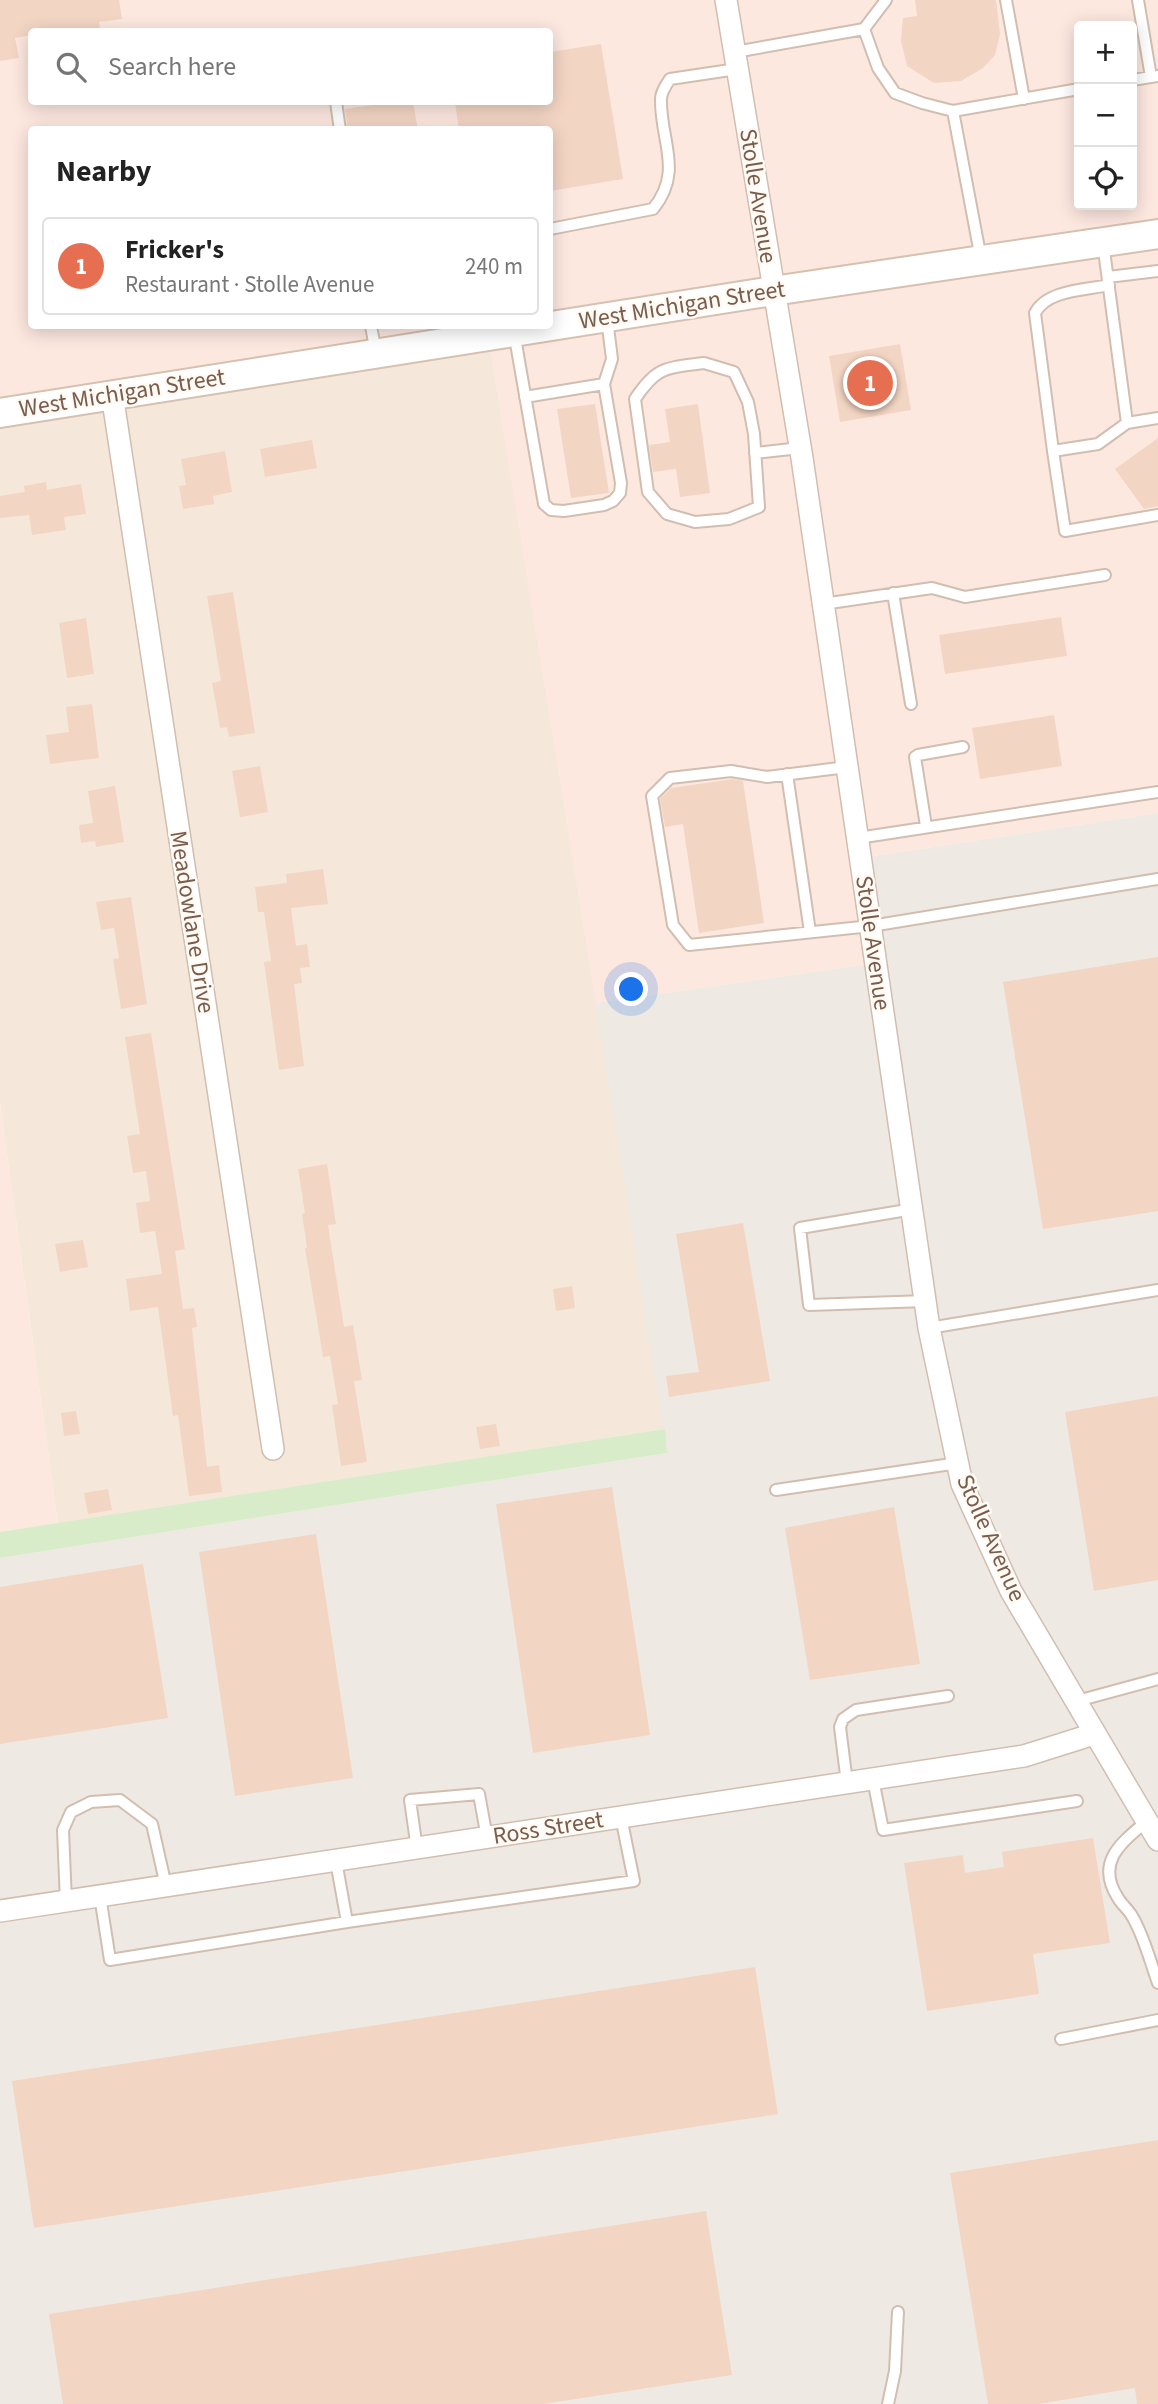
<!DOCTYPE html>
<html lang="en">
<head>
<meta charset="utf-8">
<style>
  :root { --surface:#fff; --page:#f6f6f6; --text:#222; --muted:#767676; --line:#e0e0e0; --accent:#e76f51 }
  body { margin:0; font-family:"Source Sans 3",sans-serif; background:var(--page); color:var(--text) }
  .controls { position:absolute; right:21px; top:21px; display:grid; overflow:hidden; border-radius:7px; box-shadow:0 4px 18px #0003 }
  .controls button { width:63px; height:63px; display:grid; place-items:center; padding:0; border:0; border-bottom:2px solid var(--line); background:var(--surface); color:var(--text); font:35px sans-serif }
  .you { position:absolute; left:632px; top:990px; width:24px; height:24px; margin:-18px; border:5px solid #fff; border-radius:50%; background:#1a73e8; box-shadow:0 0 0 10px #1a73e833 }
  .badge { display:grid; place-items:center; width:46px; height:46px; border-radius:50%; background:var(--accent); color:#fff; font-size:23px; font-weight:700 }
  .pin { position:absolute; translate:-50% -50%; border:4px solid #fff; box-shadow:0 2px 7px #0006 }
  .list { margin:0; padding:0; list-style:none }
  h2 { display:flex; justify-content:space-between; align-items:center; height:91px; margin:0; padding:0 28px; font-size:30px }
  h2 small { font-size:23px; font-weight:400; color:var(--muted) }
  .list li { display:grid; grid-template-columns:46px 1fr auto; gap:21px; align-items:center; box-sizing:border-box; height:98px; margin:0 14px 14px; padding:0 14px; border:2px solid var(--line); border-radius:7px }
  .list b { display:block; font-size:26px; white-space:nowrap }
  .list p { margin:0; font-size:23px; white-space:nowrap; color:var(--muted) }
  .list em { font-size:23px; font-style:normal; color:var(--muted) }
  .icon { flex:none; width:38px; height:38px; fill:none; stroke:currentColor; stroke-width:2; stroke-linecap:round; stroke-linejoin:round }
  .map { position:relative; flex:none; width:1158px; height:2404px; overflow:hidden }
  .search { position:absolute; background:var(--surface); box-shadow:0 4px 18px #0003; left:28px; top:28px; width:525px; height:77px; display:flex; align-items:center; gap:18px; box-sizing:border-box; padding:0 24px; border-radius:7px; color:var(--muted); font-size:26px }
  .panel { position:absolute; background:var(--surface); box-shadow:0 4px 18px #0003; left:28px; top:126px; width:525px; height:203px; border-radius:7px }
  .map>svg:first-child { display:block }
</style>
</head>
<body>
<div class="map">
<svg width="1158" height="2404" viewBox="0 0 1158 2404">
  <rect width="100%" height="100%" fill="#fdf6ec"/>
  <path fill="#f5e8da" d="M489,336L665,1429L58,1524L0,1104V413Z"/>
  <path fill="#fde8e0" fill-rule="evenodd" d="M0,0H1158V813L861,858L876,963L596,1003L488,336L0,413ZM1079,26H1132V205H1079ZM32,32H550V102H32ZM32,130H550V326H32Z
    M0,1104L58,1524L0,1532Z"/>
  <path fill="#efe9e4" d="M1158,813V2404H0V1558L667,1453L596,1003L876,963L861,858Z"/>
  <path fill="#d8ecc9" d="M665,1429L667,1453L0,1558V1532Z"/>
  <path fill="#f3d5c3" d="M0,0H119L122,19L99,22L101,32H32V35L15,38L19,58L0,61Z
    M915,0H996L1000,34L995,55L983,68L961,81L934,83L907,66L901,41L903,18L917,16Z
    M601,44L623,179L550,191V130H459L455,102H550V52Z
    M395,102H413L418,130H348L345,109Z
    M900,344L911,410L840,422L829,356Z
    M595,404L609,493L571,498L557,409Z
    M698,404L710,493L680,497L676,469L653,472L649,445L670,442L665,409Z
    M1158,438V506L1144,509L1115,469Z
    M312,440L317,468L265,477L260,449Z
    M225,451L232,492L213,496L214,504L183,509L179,486L186,485L181,459Z
    M46,482L47,490L81,484L86,514L64,517L66,530L32,535L29,515L0,518V496L25,492L24,486Z
    M233,592L255,733L229,737L227,727L220,728L216,704L212,683L221,681L207,596Z
    M1061,617L1067,656L945,674L939,635Z
    M86,618L94,674L67,678L59,623Z
    M92,704L99,758L50,764L46,735L69,732L66,707Z
    M1054,715L1062,766L980,779L972,728Z
    M260,766L268,812L240,817L232,771Z
    M733,779L743,781L764,923L699,933L683,824L665,827L660,799L671,788Z
    M115,786L124,842L96,847L95,841L81,843L79,825L93,823L88,791Z
    M323,869L328,904L291,908L296,946L307,944L310,967L300,968L302,983L294,984L304,1066L279,1070L264,962L271,961L264,912H258L255,887L287,883L286,874Z
    M131,897L147,1004L121,1009L113,959L119,958L114,928L101,930L96,902Z
    M1158,957V1211L1043,1229L1003,982Z
    M151,1033L185,1249L175,1251L183,1309L194,1308L197,1327L192,1328L207,1467L219,1465L222,1492L189,1496L178,1415L173,1416L158,1307L130,1311L126,1279L162,1274L155,1231L140,1233L136,1203L150,1201L146,1171L133,1173L127,1136L140,1134L125,1037Z
    M327,1164L336,1224L328,1225L344,1327L353,1325L362,1380L354,1381L367,1462L341,1466L332,1405L338,1404L330,1356L323,1357L315,1308L305,1248H307L302,1214L305,1213L298,1169Z
    M743,1223L770,1381L669,1397L666,1376L699,1372L676,1234Z
    M83,1240L88,1267L60,1272L55,1244Z
    M572,1286L575,1308L556,1311L553,1289Z
    M1158,1396V1580L1094,1591L1065,1412Z
    M76,1411L80,1434L64,1436L61,1413Z
    M496,1424L500,1446L480,1449L476,1427Z
    M612,1487L650,1735L533,1753L496,1504Z
    M108,1489L112,1510L88,1514L84,1493Z
    M894,1507L920,1664L810,1680L785,1528Z
    M316,1534L353,1778L235,1796L199,1552Z
    M143,1564L168,1718L0,1744V1587Z
    M1093,1838L1110,1943L1033,1954L1039,1994L927,2011L904,1863L963,1855L965,1873L1004,1867L1002,1852Z
    M755,1967L778,2114L34,2228L12,2081Z
    M1158,2140V2404H1137L1135,2388L1039,2404H988L950,2173Z
    M706,2211L732,2375L543,2404H63L49,2314Z"/>
  <g fill="none" stroke-linecap="round" stroke-linejoin="round">
    <defs>
      <path id="lane" d="M1006,0L1024,99
        M1138,0L1151,77
        M864,29L878,68L895,93L922,103L953,111L1079,89
        M735,52L864,29L886,0
        M1132,80L1158,76
        M336,102L340,130
        M953,111L981,259
        M550,229L653,209C684,171 660,141 661,99C661,92 666,85 670,79L737,69
        M1103,243L1127,423L1098,444L1053,451L1035,313C1047,290 1085,290 1109,285
        M1108,277L1158,271
        M371,326L376,353
        M514,332L544,504L551,510L564,511L604,505L613,501L620,493L621,483L604,384L612,359L607,319
        M704,363L734,372L748,402L754,434L759,507L729,519L695,522L667,514L648,492L635,399C657,366 666,368 704,363Z
        M525,397L604,384
        M1127,423L1158,418
        M1053,451L1065,531L1158,515
        M755,453L800,448
        M893,593L911,704
        M823,604L932,588L965,597L1105,575
        M847,767L767,777L731,771L670,778L652,796L673,925L689,945L871,926L1158,879
        M787,774L810,932
        M926,826L915,757L918,755L963,747
        M858,838L1158,792
        M913,1209L800,1228L809,1305L926,1301
        M929,1328L1158,1290
        M776,1490L958,1463
        M1077,1701L1158,1679
        M873,1779L883,1830L1077,1801
        M847,1783L840,1727L843,1719L856,1710L948,1696
        M1147,1821C1121,1843 1095,1862 1118,1898C1122,1905 1128,1909 1132,1916C1144,1936 1150,1961 1158,1983
        M417,1849L410,1800L479,1794L487,1838
        M100,1896L110,1960L347,1922L336,1861
        M66,1902L63,1830L71,1812L91,1802L120,1800L152,1824L166,1886
        M347,1922L634,1881L621,1817
        M1061,2039L1158,2020
        M888,2404L895,2371L898,2312"/>
      <path id="street" d="M726,0L802,458L929,1328L962,1484L1011,1591L1158,1840
        M112,394L273,1449
        M0,1911L1024,1756L1094,1734"/>
      <path id="secondary" d="M0,413L773,291L1158,234"/>
    </defs>
    <use href="#lane" stroke="#d1beb0" stroke-width="14"/>
    <use href="#street" stroke="#d1beb0" stroke-width="24"/>
    <use href="#secondary" stroke="#d6c0b0" stroke-width="32"/>
    <use href="#lane" stroke="#fff" stroke-width="10"/>
    <use href="#street" stroke="#fff" stroke-width="21"/>
    <use href="#secondary" stroke="#fff" stroke-width="28"/>
  </g>
  <g text-anchor="middle" dominant-baseline="central" stroke-width="5" stroke-linejoin="round" paint-order="stroke">
    <g font-size="24" fill="#7a5c4d" stroke="#fffaf3">
      <text transform="translate(758 196) rotate(81)">Stolle Avenue</text>
      <text transform="translate(682 305) rotate(-9)">West Michigan Street</text>
      <text transform="translate(122 393) rotate(-9)">West Michigan Street</text>
      <text transform="translate(192 922) rotate(81)">Meadowlane Drive</text>
      <text transform="translate(873 943) rotate(82)">Stolle Avenue</text>
      <text transform="translate(991 1538) rotate(66)">Stolle Avenue</text>
      <text transform="translate(548 1828) rotate(-9)">Ross Street</text>
    </g>
  </g>
</svg>
<div class="controls">
<button>+</button>
<button>−</button>
<button><svg class="icon" aria-label="locate" viewBox="0 0 24 24"><circle cx="12" cy="12" r="6"/><path d="M12 2v4M12 18v4M2 12h4M18 12h4"/></svg></button>
</div>
<div class="you"></div>
<div class="pin badge" style="left:870px;top:383px">1</div>
<div class="search"><svg class="icon" aria-label="search" viewBox="0 0 24 24"><circle cx="10" cy="10" r="6"/><path d="M15 15l6 6"/></svg>Search here</div>
<section class="panel">
<h2>Nearby<small></small></h2>
<ul class="list">
<li><span class="badge">1</span><div><b>Fricker's</b><p>Restaurant · Stolle Avenue</p></div><em>240 m</em></li>
</ul>
</section>
</div>
</body>
</html>
